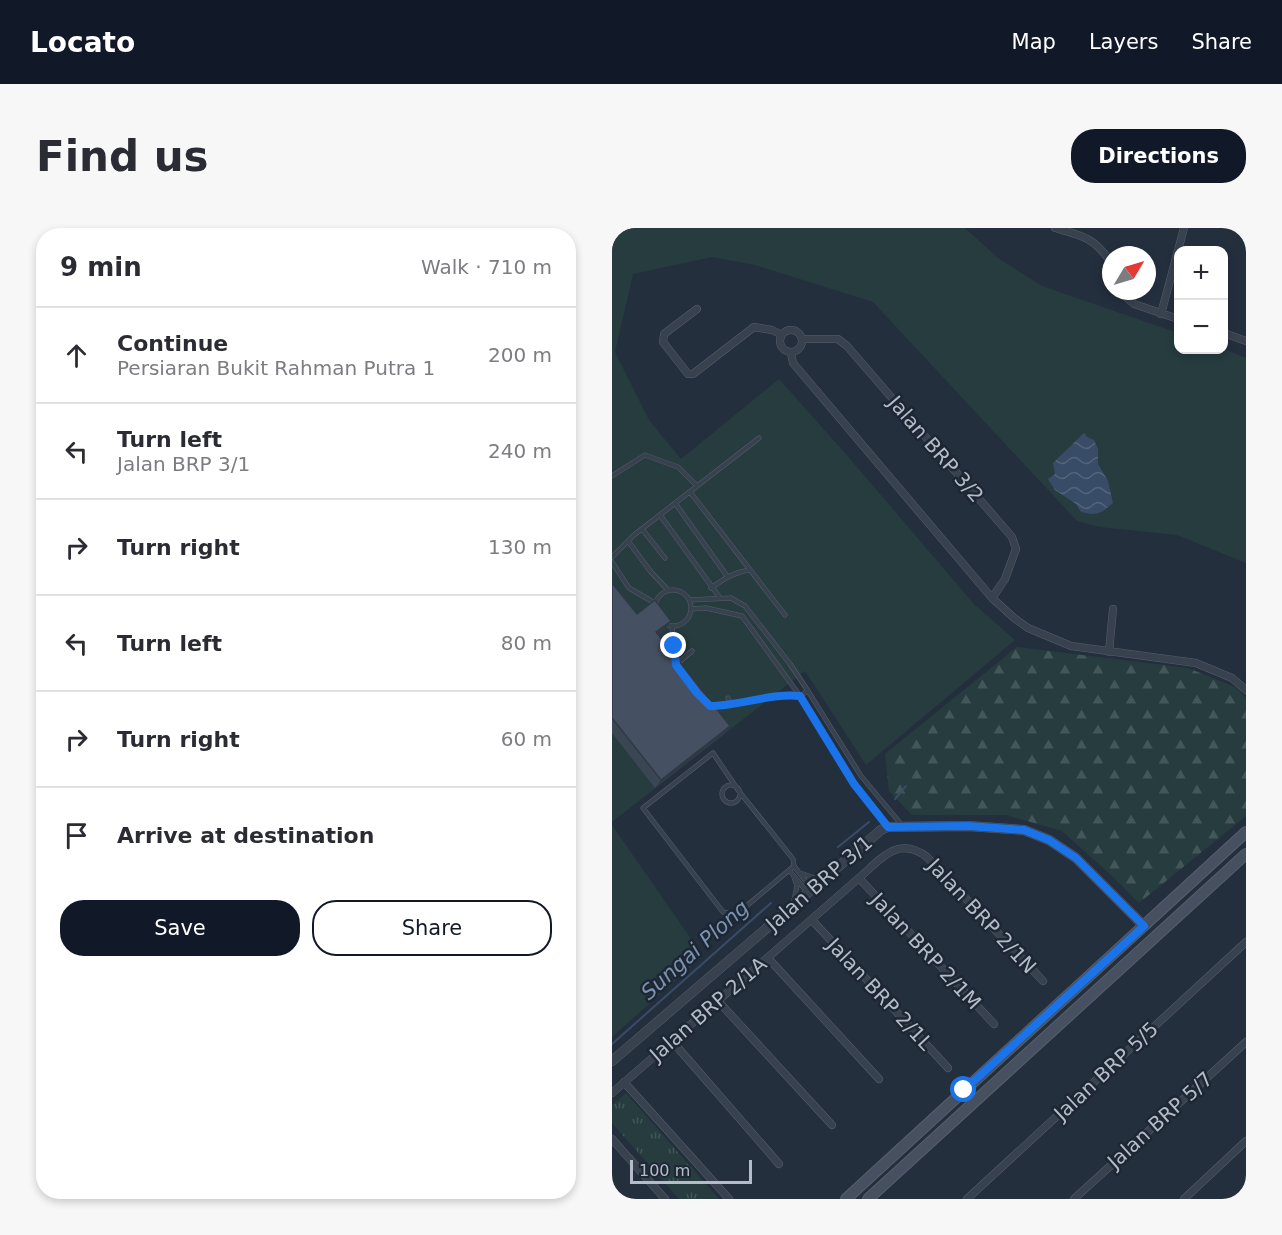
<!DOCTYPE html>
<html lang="en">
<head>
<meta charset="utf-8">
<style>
  :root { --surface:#fff; --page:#f7f7f7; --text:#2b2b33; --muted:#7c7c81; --line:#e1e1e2; --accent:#111827 }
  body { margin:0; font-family:"DejaVu Sans",sans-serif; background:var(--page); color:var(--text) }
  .controls { position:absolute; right:18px; top:18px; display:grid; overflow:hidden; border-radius:12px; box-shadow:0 3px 9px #0003 }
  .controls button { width:54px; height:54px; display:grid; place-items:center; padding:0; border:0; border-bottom:2px solid var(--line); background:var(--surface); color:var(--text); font:30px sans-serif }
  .compass { position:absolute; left:490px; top:18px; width:54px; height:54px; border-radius:50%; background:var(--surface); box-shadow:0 3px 9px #0003; rotate:52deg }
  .scale { position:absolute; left:18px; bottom:15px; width:122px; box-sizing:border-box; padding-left:6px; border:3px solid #b4bcc9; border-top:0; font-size:16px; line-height:21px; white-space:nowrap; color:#b4bcc9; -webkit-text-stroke:4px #1d2633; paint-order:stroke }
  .stop { position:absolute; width:18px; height:18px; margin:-14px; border:4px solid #1a73e8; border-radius:50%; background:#fff }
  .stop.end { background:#1a73e8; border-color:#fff; box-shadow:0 2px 6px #0008 }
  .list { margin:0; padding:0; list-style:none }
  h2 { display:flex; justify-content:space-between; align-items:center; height:78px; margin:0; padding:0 24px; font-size:26px }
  h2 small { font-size:20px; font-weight:400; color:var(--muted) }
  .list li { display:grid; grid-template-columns:39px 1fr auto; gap:18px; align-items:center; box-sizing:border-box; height:96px; padding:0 24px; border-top:2px solid var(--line) }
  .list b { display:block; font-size:22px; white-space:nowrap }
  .list p { margin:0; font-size:20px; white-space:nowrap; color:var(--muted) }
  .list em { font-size:20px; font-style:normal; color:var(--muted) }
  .actions { display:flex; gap:12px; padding:18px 24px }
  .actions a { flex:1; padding:14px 0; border:2px solid var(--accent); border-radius:24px; text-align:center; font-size:21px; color:var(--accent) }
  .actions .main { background:var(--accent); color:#fff }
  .icon { flex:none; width:33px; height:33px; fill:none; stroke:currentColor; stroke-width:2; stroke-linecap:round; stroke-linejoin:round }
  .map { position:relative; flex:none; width:634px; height:971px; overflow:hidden; border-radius:24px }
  header { display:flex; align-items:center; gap:36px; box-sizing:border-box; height:84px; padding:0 30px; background:var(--accent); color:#fff }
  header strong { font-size:28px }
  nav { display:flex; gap:33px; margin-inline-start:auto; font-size:21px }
  .intro { display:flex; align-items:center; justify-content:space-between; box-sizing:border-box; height:144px; padding:0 36px }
  h1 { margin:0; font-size:42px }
  .button { padding:15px 27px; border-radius:24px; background:var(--accent); color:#fff; font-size:21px; font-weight:700 }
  main { display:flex; gap:36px; padding:0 36px }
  aside { flex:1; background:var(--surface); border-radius:24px; box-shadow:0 3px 9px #0003 }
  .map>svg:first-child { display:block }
</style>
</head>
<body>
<header>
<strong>Locato</strong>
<nav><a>Map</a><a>Layers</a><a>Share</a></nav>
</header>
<div class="intro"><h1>Find us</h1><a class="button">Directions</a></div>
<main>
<aside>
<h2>9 min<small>Walk · 710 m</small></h2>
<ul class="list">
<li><svg class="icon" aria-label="ahead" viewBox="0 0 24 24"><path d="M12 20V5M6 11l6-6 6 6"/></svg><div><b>Continue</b><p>Persiaran Bukit Rahman Putra 1</p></div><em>200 m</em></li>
<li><svg class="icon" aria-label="left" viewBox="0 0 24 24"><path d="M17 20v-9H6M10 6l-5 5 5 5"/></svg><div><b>Turn left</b><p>Jalan BRP 3/1</p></div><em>240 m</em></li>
<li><svg class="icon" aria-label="right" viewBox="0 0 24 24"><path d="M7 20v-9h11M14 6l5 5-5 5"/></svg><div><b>Turn right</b></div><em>130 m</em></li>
<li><svg class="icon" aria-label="left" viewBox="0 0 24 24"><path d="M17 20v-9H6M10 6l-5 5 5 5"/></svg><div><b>Turn left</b></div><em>80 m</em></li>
<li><svg class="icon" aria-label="right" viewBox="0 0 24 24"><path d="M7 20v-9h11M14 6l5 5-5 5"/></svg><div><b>Turn right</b></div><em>60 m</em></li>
<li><svg class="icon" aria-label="arrive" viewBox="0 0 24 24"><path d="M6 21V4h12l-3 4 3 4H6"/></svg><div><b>Arrive at destination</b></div></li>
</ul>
<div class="actions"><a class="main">Save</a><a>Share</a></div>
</aside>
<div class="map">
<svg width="634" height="971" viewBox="0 0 634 971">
  <defs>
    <pattern id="forest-firs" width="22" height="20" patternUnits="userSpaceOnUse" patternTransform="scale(1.5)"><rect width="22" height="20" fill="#263c3f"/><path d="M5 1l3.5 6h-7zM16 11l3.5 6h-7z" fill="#435659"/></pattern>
    <pattern id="park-tufts" width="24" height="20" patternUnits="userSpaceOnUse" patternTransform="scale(1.5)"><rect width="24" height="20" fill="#263c3f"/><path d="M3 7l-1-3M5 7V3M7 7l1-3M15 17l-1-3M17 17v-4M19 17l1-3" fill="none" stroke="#435659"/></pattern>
    <pattern id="water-waves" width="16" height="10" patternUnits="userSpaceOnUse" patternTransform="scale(1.5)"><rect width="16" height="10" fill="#394c67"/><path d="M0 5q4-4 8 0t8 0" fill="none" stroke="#53647b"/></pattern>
  </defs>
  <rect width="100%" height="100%" fill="#242f3e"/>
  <path fill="#263c3f" d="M0,0H353L386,30L430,58L566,105V122L612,121L634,130V335L565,307L488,299L465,293L261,74L143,37L100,29L21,46L3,124L37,192L69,231L167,151L233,225L362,376L403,412L254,537L193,443L0,594Z
    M0,597L91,728L0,809Z"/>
  <path fill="url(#forest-firs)" d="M405,419L576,440L623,459L634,470V588L527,675L499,647L450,603L394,587H300L277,563L273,526Z"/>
  <path fill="url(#park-tufts)" d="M14,865L107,971H67L0,895V877Z"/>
  <path fill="url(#water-waves)" d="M472,205L475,209L482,212L486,221V236L496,253L501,275C488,286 486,288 469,284L464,276L443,262L436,251L443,246L441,235Z"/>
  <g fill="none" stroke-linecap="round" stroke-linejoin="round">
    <path stroke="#394c67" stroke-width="2" d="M283,571L294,558
      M226,619L257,594
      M0,816L159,675"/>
    <defs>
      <path id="service" d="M0,248L33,227L66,239L85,258
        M78,264L173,387
        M63,275L115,348
        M48,287L108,370
        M30,301L53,330
        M16,313L39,344L56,362
        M0,329L22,307L147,210
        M0,334L17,360L43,375
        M99,360C112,351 122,344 138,342
        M43 380a18 18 0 1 1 36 0a18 18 0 1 1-36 0Z
        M77,372L119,370L133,378L178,436L196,463L249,548L289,596
        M79,381L94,380L130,388L188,468L242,556L275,598
        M60,398L63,430
        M65,436L80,423
        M116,470L119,476
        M99,478H113L159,470L180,467L188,468L196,463
        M101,525L126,562L181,631L182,638L125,686L111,684L31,580Z
        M110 566a9 9 0 1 1 18 0a9 9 0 1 1-18 0Z
        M182,638L199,660
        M177,642L195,664
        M188,645L203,650L209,649
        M182,649L185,658L182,672"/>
      <path id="minor" d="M443,0C471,8 481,9 499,34
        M507,63L522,76L566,91
        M85,81L52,106L51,114L76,146H81L142,99L160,102L170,107
        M549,86L572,0
        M168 113a11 11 0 1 1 22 0a11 11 0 1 1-22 0Z
        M612,105L634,113
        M190,111H226L235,118L400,309L404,321L393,351L380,370
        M179,125L181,135L380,370L402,390L416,400L459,418L584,435L620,450L634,462
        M497,424L501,381
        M247,650L382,796
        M200,692L336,840
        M156,730L267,851
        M106,773L220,897
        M60,813L167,936
        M12,854L117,971
        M0,865L247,650C269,631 286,607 315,629L431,753
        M0,911L53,971
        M355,971L634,714
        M462,971L634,814
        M572,971L634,913"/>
      <path id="tertiary" d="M0,833L269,602L275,599L356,598L412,602L437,612L464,630L532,698"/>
      <path id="secondary" d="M234,971L634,604
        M256,971L634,626"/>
    </defs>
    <use href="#service" stroke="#565f6c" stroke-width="5"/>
    <use href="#minor" stroke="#565f6c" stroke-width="8"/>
    <use href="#tertiary" stroke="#565f6c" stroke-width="10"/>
    <use href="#secondary" stroke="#565f6c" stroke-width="12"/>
    <use href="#service" stroke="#38414e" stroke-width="4"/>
    <use href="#minor" stroke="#38414e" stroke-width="7"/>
    <use href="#tertiary" stroke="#38414e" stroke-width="9"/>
    <use href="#secondary" stroke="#465061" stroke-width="10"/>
  </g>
  <path fill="#3b4654" d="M0,355L25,386L54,401L46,407L118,498L112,506L43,560L0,505Z"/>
  <path fill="#303945" d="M59,393L54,401L39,412L44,404Z
    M118,498L112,506L43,560L49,552Z"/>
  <path fill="#455162" stroke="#303945" stroke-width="1.5" d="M0,355L25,386L43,372L59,393L44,404L118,498L49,552L0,490Z"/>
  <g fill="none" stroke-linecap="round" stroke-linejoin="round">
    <path stroke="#1a73e8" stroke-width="8" d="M62,418L64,437L85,465L98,478C127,478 158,465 188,468L242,556L276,599L356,598L412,602L437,612L464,630L532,698L352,862"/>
  </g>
  <g text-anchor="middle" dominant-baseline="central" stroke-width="5" stroke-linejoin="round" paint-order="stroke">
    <g font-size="20" fill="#b4bcc9" stroke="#1d2633">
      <text transform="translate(324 221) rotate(49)">Jalan BRP 3/2</text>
      <text transform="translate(207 655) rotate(-41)">Jalan BRP 3/1</text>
      <text transform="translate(370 688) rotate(47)">Jalan BRP 2/1N</text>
      <text transform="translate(314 723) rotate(47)">Jalan BRP 2/1M</text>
      <text transform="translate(268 766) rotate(47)">Jalan BRP 2/1L</text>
      <text transform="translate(96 781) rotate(-41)">Jalan BRP 2/1A</text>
      <text transform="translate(494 843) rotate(-43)">Jalan BRP 5/5</text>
      <text transform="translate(548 892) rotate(-42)">Jalan BRP 5/7</text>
    </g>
    <g font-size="21" font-style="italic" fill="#7c92b1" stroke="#1d2633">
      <text transform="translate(83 722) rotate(-42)">Sungai Plong</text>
    </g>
  </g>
</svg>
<div class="controls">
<button>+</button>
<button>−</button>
</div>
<svg class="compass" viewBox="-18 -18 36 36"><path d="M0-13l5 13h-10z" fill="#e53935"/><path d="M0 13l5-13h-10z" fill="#7c7c81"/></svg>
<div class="scale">100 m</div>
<div class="stop" style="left:352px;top:862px"></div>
<div class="stop end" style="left:62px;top:418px"></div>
</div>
</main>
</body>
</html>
